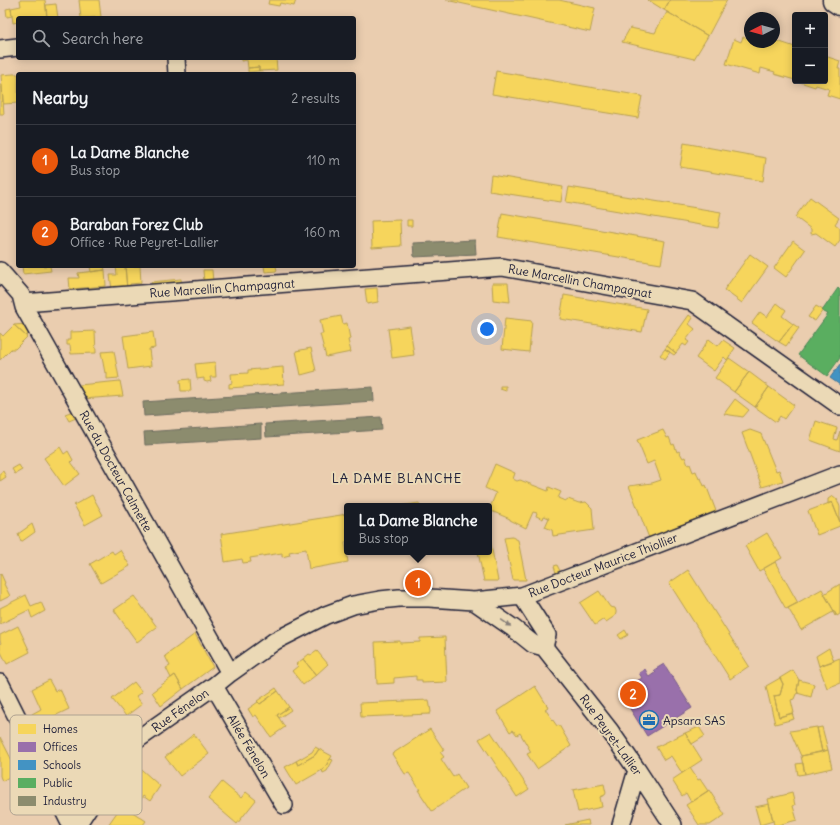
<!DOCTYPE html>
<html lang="en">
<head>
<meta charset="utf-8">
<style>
  :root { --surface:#171b24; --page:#242831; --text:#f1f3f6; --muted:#9ea1a6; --line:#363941; --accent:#ea580c }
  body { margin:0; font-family:Delius,sans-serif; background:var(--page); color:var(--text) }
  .controls { position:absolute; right:12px; top:12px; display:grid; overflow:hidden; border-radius:4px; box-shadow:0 2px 10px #0003 }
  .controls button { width:36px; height:36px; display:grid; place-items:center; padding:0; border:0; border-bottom:1px solid var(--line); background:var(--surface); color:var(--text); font:20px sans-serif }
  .compass { position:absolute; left:744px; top:12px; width:36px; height:36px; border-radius:50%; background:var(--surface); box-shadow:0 2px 10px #0003; rotate:264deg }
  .you { position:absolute; left:487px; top:329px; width:14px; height:14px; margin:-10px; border:3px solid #fff; border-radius:50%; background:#1a73e8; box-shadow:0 0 0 6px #1a73e833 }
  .badge { display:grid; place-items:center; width:26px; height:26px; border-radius:50%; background:var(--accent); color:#fff; font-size:13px; font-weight:700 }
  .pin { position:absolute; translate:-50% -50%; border:2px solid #fff; box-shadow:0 1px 4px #0006 }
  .popup { position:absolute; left:344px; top:503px; width:148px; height:52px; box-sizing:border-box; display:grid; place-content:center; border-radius:4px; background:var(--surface); filter:drop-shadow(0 1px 3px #0005); font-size:13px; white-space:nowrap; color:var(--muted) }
  .popup b { font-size:15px; color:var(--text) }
  .popup::after { content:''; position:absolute; left:50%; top:100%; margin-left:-8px; border:8px solid transparent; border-top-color:var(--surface) }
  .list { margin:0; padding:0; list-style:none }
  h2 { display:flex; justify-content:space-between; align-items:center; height:52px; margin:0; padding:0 16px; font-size:17px }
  h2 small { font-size:13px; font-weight:400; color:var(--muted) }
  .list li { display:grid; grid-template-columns:26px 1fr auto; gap:12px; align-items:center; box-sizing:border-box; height:72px; padding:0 16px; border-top:1px solid var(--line) }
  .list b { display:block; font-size:15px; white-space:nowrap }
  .list p { margin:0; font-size:13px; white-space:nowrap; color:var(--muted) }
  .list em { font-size:13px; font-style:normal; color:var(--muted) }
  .icon { flex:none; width:22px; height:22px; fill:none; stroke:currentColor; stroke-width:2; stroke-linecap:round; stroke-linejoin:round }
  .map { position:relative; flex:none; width:840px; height:825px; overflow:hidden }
  .search { position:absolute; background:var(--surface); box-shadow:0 2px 10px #0003; left:16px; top:16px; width:340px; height:44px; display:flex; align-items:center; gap:10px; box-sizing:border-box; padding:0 14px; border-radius:4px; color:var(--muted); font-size:15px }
  .panel { position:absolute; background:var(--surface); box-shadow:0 2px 10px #0003; left:16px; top:72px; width:340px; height:196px; border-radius:4px }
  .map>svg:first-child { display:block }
</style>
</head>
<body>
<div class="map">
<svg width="840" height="825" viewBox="0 0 840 825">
  <rect width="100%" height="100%" fill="#eacdaf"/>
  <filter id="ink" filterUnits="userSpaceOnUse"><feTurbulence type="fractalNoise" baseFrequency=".025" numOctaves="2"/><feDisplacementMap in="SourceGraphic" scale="8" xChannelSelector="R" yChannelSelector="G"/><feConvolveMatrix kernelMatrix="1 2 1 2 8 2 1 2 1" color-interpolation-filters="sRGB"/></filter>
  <g filter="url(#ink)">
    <path fill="#f6d55c" stroke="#b69f52" d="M20,0H45L47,18H18V22L13,23L11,8L21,6Z
      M79,0H99L101,17L81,18Z
      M269,0H296L294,6L280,3L279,6L268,4Z
      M446,0H559L595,8L590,32Z
      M648,0H670L664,10Z
      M670,0H727L708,36L664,10Z
      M56,4L58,18H47L46,5Z
      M11,8L12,16L7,17L6,9Z
      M667,12L708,36L694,59L622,42L630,28L655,33L662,19L663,20Z
      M743,37L750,39V42H759L766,44L767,42H774V40L795,47V80L774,74L775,72L761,68L760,74L726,64L734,39L741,42Z
      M825,56L840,61L838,69H840V99L827,95L829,89L816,85L815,87L797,81H825Z
      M241,58H276L277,70L259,71V67L248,68L247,60L241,61Z
      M259,67V71L248,72V68Z
      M496,71L642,96L638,118L492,94Z
      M13,74H18V103L3,104L1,75Z
      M0,85H2L4,114H0Z
      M684,143L766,158L763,181L680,167Z
      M491,175L563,187L561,202L489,191Z
      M569,187L721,212L718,228L566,202Z
      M810,197L839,218L835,224L840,228V240L835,247L816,233L811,234V229L795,217Z
      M502,213L665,241L661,264L498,237Z
      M400,220L401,246L372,248L371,221Z
      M407,220H412V226H407Z
      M793,241L805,250L786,277L774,268Z
      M750,254L768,267L742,303L724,290Z
      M22,266H50L51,271L23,274Z
      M90,266H104L105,270L91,272Z
      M116,266H125L127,289L112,290L110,275H117Z
      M125,266H140L141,283L130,284L131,289H127Z
      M264,266H276L277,271L265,272Z
      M105,270L106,286L70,289L69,278H79L78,273Z
      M203,270H212L213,282L204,283Z
      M181,279L182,285L152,287L151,282Z
      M492,283H508L510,302L493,300Z
      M377,288L378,302L367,304L365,289Z
      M564,295L647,309L642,332L560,319Z
      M777,303L786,310L782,316L793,324L779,342L752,323L760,312L767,317Z
      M816,306L823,310L815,321L808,317Z
      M689,315L693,318L689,324L695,329L686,340L689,342L686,346L683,344L676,353L667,346Z
      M341,316L343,324L347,323L350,339L348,340L351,352L326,357L320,334H323L320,320Z
      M505,318L532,321L529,352L502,349Z
      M26,324L30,332L26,336L14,325Z
      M793,324L799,328L786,346L779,342Z
      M14,325L27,337L15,349H11L0,360V333L3,336Z
      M410,326L414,355L392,358L388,329Z
      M95,331L96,353L71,354L70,345H67V340H70V332Z
      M153,332L155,348L149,349L151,366L128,369L123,336Z
      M709,339L718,346L723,340L735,348L727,360L724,357L714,371L696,358Z
      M667,346L676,353L674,355L665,349Z
      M311,348L316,371L301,375L296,351Z
      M665,349L670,352L665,359L660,355Z
      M114,351L119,378L107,379V372L105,373L101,352Z
      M729,358L749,372L734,392L715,378Z
      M215,362L216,377H210L211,381L207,382L204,381V378L197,379L195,364Z
      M283,367L284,384L229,388V384L232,383L231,374L248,373V370Z
      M749,372L769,387L755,407L734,392Z
      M190,379L191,391H181L180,380Z
      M120,381L123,396L82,399L79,385Z
      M500,386H506V391L500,389Z
      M769,387L794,405L784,419L780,416L776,422L755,407Z
      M735,399L749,410L743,417L724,414Z
      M73,411L76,418L69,421L65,414Z
      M816,421L837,428L834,439L837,440L840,431V451L810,440Z
      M663,430L667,438L669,437L672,445L674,444L677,452L679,451L683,458L685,457L688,465L690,464L693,472L696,471L699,479L701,478L704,486L706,485L716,511L649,538L629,486L652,483L661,480L654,461L647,464L637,440Z
      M750,430L761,434L776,471L779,470L783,481L762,487L742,433Z
      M60,447L64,454L68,451L73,460L71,462L80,474L64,486L44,458Z
      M495,464L515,473L513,479L517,481L520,480L548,491L549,487L561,492L558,498L565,501L568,499L579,503L586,502L592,508L594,530L553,536L552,530L545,527L549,518L544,516L543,519L536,516L537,513L533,512L526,528L510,520V519L489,510L496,493L485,488Z
      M19,465L22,470L15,474L12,469Z
      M3,471L6,477L0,481V473Z
      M92,495L103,515L85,525L74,505Z
      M833,496L837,499L840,507V522L832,502L828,504V499L831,497Z
      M832,502L840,522V526L817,535L808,511Z
      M419,503L420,506H399Z
      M347,514V542L345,543L348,562L309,569L306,549L289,552L290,555L282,557V553L250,558L251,562L243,563L242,559L225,562L221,534Z
      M32,524L35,532L21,542L18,534Z
      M767,533L782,558L759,571L745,546Z
      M489,534L498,581H484L478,552H489Z
      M512,537L518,540L526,580H513L504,538Z
      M120,550L130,566L101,583L90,564L112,551L114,554Z
      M775,562L798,603L786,609L763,569Z
      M557,565L560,571L556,573L554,566Z
      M688,570L749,666L730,679L669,583Z
      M1,574L5,583L4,584L10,596L0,601V575Z
      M840,584V614L837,616L824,594Z
      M822,589L836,615L835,616L833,612L801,630L788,608Z
      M599,591L610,607L615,608L616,611V613L615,616L606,622L604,619L595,625L580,603Z
      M26,595L31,606L41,602L45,611L32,618L29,610L0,624V608Z
      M134,596L157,627L137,642L114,610Z
      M18,626L30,652L7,664L0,650V644L1,643L0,641V635Z
      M625,630L628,635L621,639L618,635Z
      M195,634L213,667L183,689L175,675L171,678L166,668L170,666L165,656Z
      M445,637L447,682L422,683V680H416V676L394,678V683L377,684L375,642L400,641V643L420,642V638Z
      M829,648L834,661L819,666L816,656Z
      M317,651L328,664L316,675L303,659L309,654L311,655Z
      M840,658V683L827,688L819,666Z
      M303,659L316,675L303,685L292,671L298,666L296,664Z
      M793,670L799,680L797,690L798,693L796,694L794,699L791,700L794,713L779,717L774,696L780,695L783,684L780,678Z
      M175,675L183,689L161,706L152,692Z
      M780,678L783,684L780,695L774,696L779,717L792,713L794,719L775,724L766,686Z
      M49,680L55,691L60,689L69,709L38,724L32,714L41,709L32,689Z
      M799,680L814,684L811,697L797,693H798L797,690Z
      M134,682L142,692L136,696L142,704L126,716L112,699Z
      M535,686L548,707L545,709L557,726L559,725L571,746L537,769L527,754L531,752L520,733L517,735L513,730L510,732L497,711Z
      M276,688L278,691L260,704L257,701Z
      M278,691L289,707L277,715L285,727L271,737L256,715L253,717L248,709L258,702L260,704Z
      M429,700L431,712L430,714L361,717L360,703Z
      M289,707L291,710L279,718L277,715Z
      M68,723L103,733L97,755L86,753L87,748L63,742Z
      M699,727L705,736L692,744L685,733Z
      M817,727L822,752L801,756L790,731Z
      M822,727L828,750L822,752L817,728Z
      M430,729L444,750L440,752L444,757L441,759L453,777L457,774L466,788L432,811L418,790H420L409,773L405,774L392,754Z
      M491,732L529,789L517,797L479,739Z
      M685,733L702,760L682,773L671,756L664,760L656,747Z
      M194,734L209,754L180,776L165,757Z
      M0,737L18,772L2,781L0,776Z
      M315,747L319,749L315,755L298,765L296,761L312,752Z
      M319,749L332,756L324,769L296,785L285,767L296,761L298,765L315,755Z
      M828,750L832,768L805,774L801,756Z
      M330,759L333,760L327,771L323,773L322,770L324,769Z
      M803,763L805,774L798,775L796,764Z
      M690,768L698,780L700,779L708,791L691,802L686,793L682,796L672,780Z
      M142,770L160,786L150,801L143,796L140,801L127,792Z
      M222,782L241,798L246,792L256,800L237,824L208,799Z
      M604,784L606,793L605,795L600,797L602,807L578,812L573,790Z
      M709,790L725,815L710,825H699L686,805Z
      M792,793L795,805L793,806L797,820L778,825H774L768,799Z
      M769,804L773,821L760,825L755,807Z
      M122,805L146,821L143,825H108Z
      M588,820L589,825H565Z"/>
    <path fill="#9970ab" stroke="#755989" d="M664,664L692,708L647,736L619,691L642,678L639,673L645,669L649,677L656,672L654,670Z"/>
    <path fill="#4393c3" stroke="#39719a" d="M840,364V385L830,378Z"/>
    <path fill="#5aae61" stroke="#498456" d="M838,288L840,290V358L827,376L798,355L828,314L822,311Z"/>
    <path fill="#8c8c6e" stroke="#6c6c5f" d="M475,240L476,254L414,257L413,243Z
      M373,387L374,401L144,416L143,402Z
      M381,417L382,430L266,437L265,424Z
      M261,424V438L145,445L144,432Z"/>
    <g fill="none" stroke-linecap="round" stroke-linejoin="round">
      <defs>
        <path id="street" d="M0,49L18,47
          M176,58L177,74
          M0,271L21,295L24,307L230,673
          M23,303L502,267L692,301L840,406
          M522,596L547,635L544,647
          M474,601L513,628L533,644L544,647L610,731L637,770L673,825
          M0,683L71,825
          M214,686L284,805
          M77,825L128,746L214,686L230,673L275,641L326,615L353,605L380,600L399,598H429L474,601L522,596L840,474
          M621,825L637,770"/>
        <path id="secondary" d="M834,0L840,4"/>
      </defs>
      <use href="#street" stroke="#22223b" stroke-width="20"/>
      <use href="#secondary" stroke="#22223b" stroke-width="25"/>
      <use href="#street" stroke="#ebd9b6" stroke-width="17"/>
      <use href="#secondary" stroke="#ebd9b6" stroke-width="22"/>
    </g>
    <defs><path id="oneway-solid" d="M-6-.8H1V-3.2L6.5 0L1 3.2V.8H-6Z"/></defs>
    <use fill="#867e78" href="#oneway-solid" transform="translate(506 623) rotate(35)"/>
  </g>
  <defs>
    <symbol id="office-ring" viewBox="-11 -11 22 22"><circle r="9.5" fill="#ebd9b6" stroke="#1f6fb2" stroke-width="1.5"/><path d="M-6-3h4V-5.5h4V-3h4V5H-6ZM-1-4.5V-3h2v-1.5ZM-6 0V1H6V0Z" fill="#1f6fb2"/></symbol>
  </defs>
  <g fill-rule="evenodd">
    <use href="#office-ring" x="638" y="709" width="22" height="22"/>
  </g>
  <g text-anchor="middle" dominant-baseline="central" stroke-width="4" stroke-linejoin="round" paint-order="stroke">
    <g font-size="12" fill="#22223b" stroke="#ebd9b6">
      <text transform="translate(580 281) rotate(10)">Rue Marcellin Champagnat</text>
      <text transform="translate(222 288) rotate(-4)">Rue Marcellin Champagnat</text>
      <text transform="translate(116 471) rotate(61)">Rue du Docteur Calmette</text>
      <text transform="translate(603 565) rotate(-21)">Rue Docteur Maurice Thiollier</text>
      <text transform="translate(180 710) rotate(-35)">Rue Fénelon</text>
      <text transform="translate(611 735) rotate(54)">Rue Peyret-Lallier</text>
      <text transform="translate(249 746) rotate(59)">Allée Fénelon</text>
    </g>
    <g font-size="12" fill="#22223b" stroke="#ebd9b6" text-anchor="start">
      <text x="663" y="720">Apsara SAS</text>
    </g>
    <g font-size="13" letter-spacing="1" fill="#22223b" stroke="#ebd9b6">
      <text x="397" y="478">LA DAME BLANCHE</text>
    </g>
  </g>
  <rect x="10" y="715" width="132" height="100" rx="6" fill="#ebd9b6" stroke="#afa291" stroke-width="1"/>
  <rect x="18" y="724" width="18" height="10" fill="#f6d55c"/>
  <rect x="18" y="742" width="18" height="10" fill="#9970ab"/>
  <rect x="18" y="760" width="18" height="10" fill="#4393c3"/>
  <rect x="18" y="778" width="18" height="10" fill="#5aae61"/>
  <rect x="18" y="796" width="18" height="10" fill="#8c8c6e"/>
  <g font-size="11" fill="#22223b">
    <text x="43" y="733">Homes</text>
    <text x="43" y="751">Offices</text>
    <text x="43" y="769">Schools</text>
    <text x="43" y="787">Public</text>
    <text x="43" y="805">Industry</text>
  </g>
</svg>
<div class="controls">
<button>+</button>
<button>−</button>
</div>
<svg class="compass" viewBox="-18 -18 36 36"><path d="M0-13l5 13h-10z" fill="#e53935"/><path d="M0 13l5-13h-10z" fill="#9ea1a6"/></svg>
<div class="you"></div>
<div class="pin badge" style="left:418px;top:583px">1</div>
<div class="popup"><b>La Dame Blanche</b>Bus stop</div>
<div class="pin badge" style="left:633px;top:694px">2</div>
<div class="search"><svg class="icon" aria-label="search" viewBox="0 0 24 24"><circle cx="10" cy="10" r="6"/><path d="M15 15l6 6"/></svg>Search here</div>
<section class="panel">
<h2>Nearby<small>2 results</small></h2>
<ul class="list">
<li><span class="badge">1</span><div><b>La Dame Blanche</b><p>Bus stop</p></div><em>110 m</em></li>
<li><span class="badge">2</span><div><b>Baraban Forez Club</b><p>Office · Rue Peyret-Lallier</p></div><em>160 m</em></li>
</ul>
</section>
</div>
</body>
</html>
